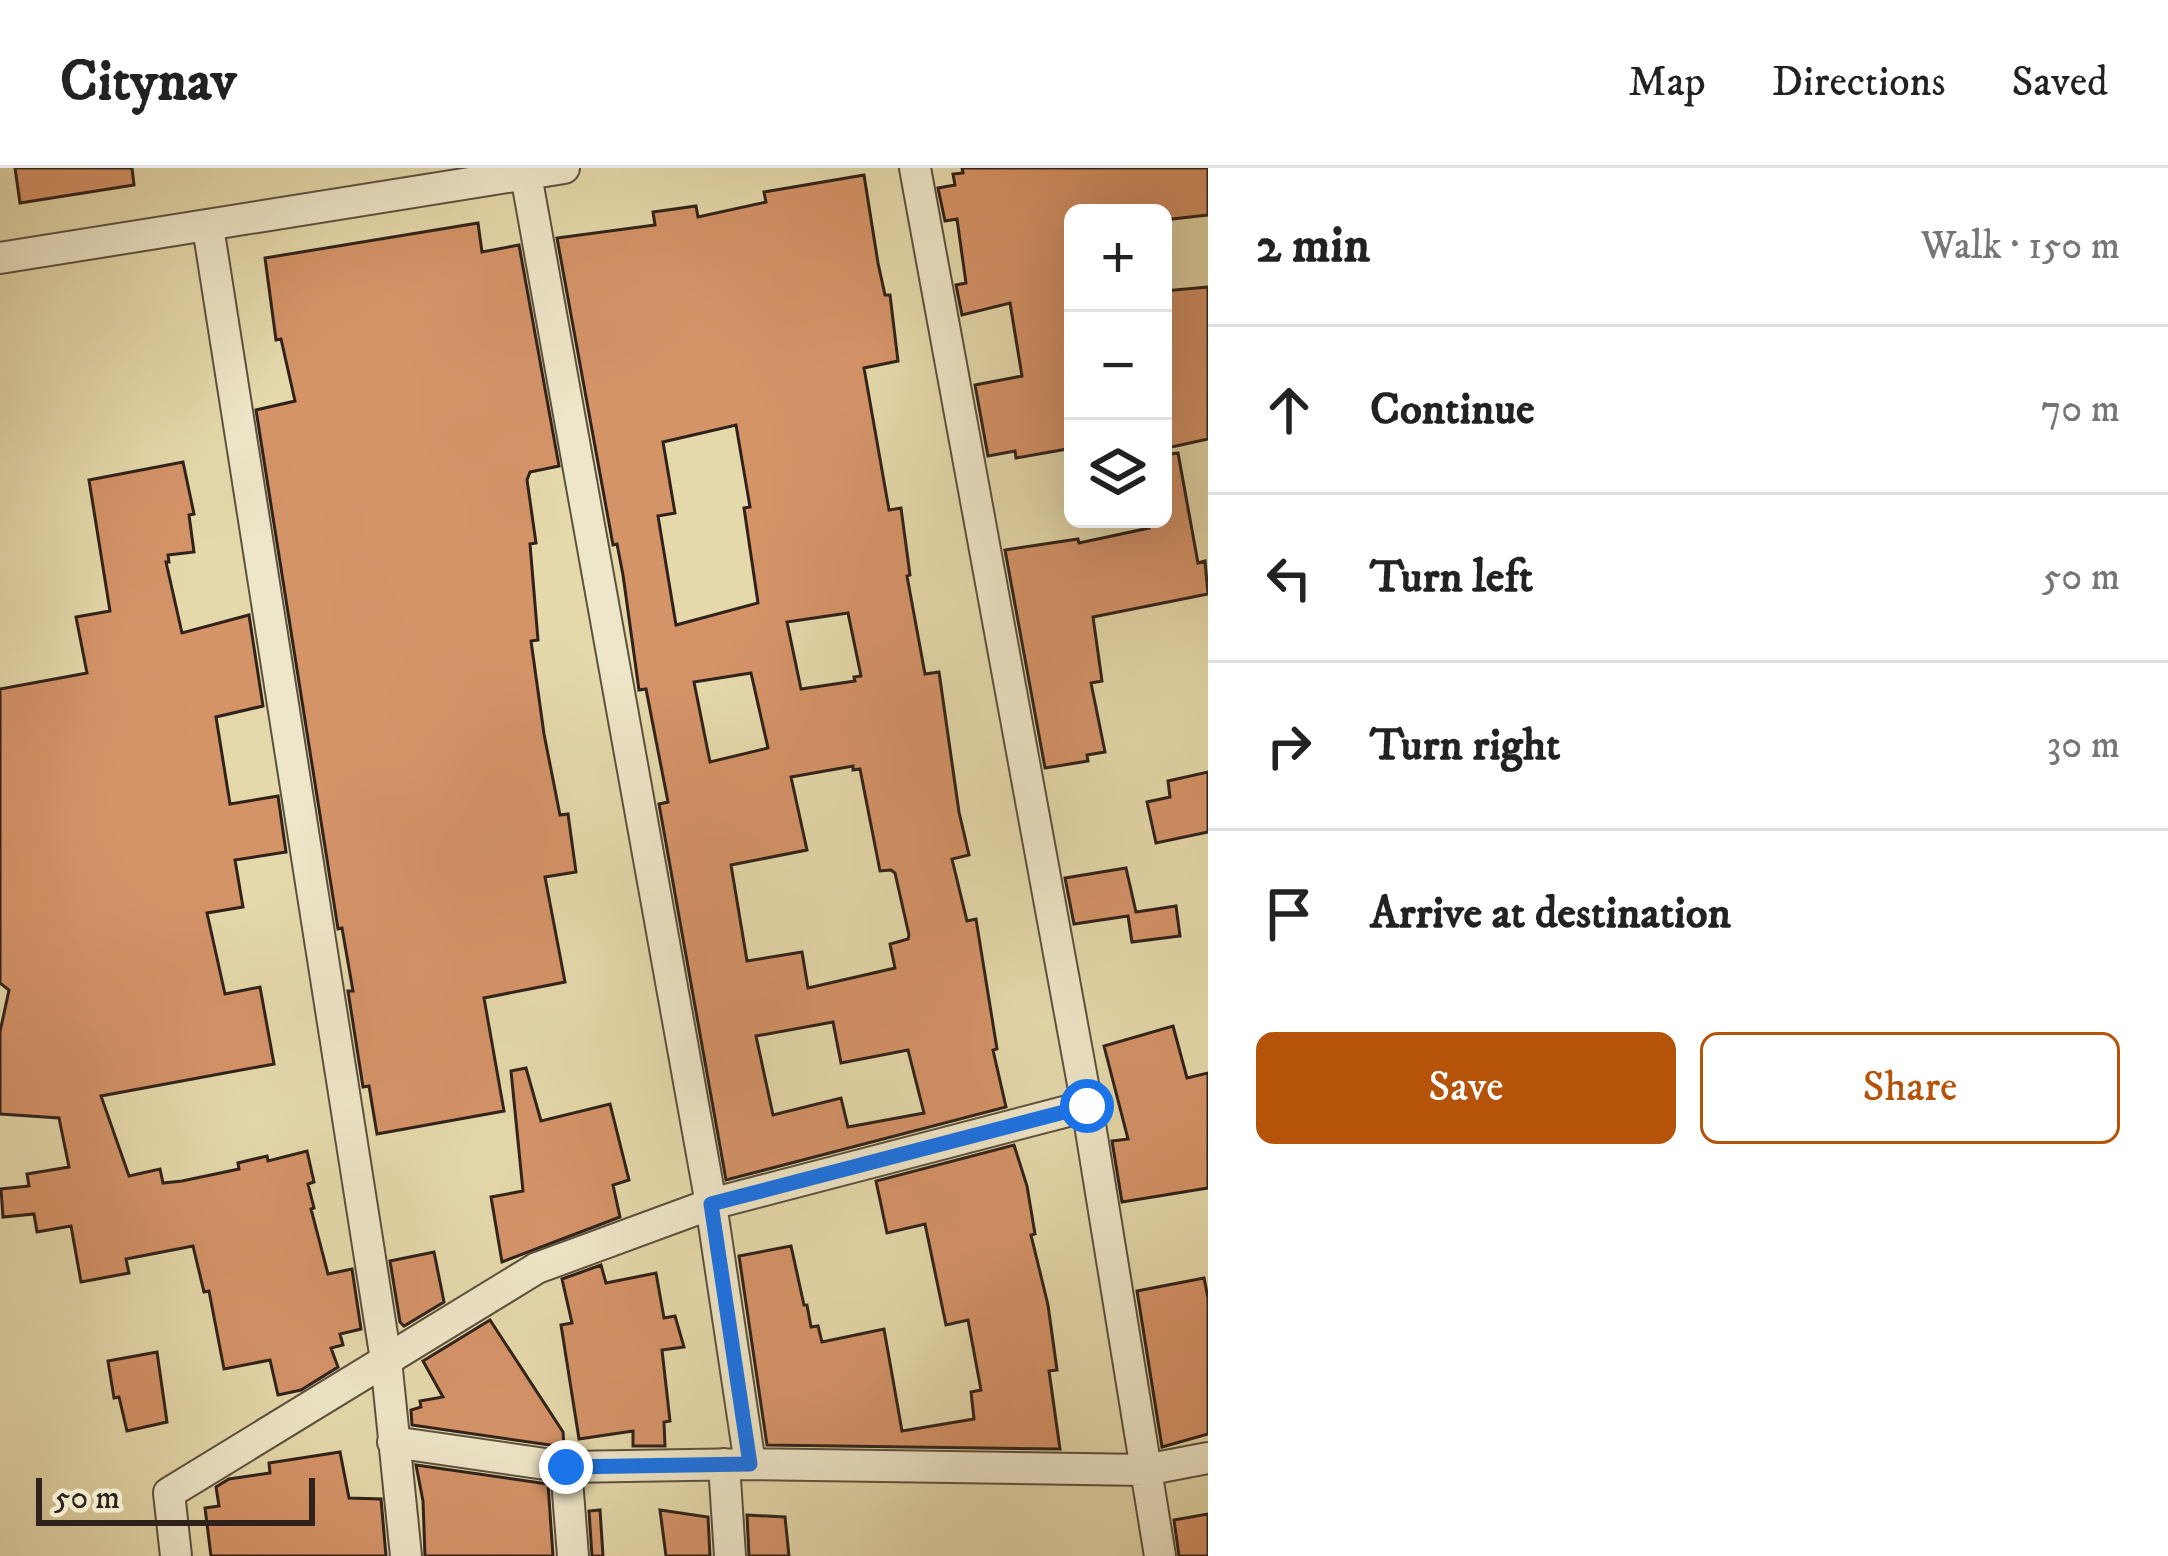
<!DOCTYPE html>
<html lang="en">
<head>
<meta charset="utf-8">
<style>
  :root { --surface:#fff; --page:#f2f2f2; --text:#222; --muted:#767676; --line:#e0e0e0; --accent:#b45309 }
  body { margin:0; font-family:"IM FELL DW Pica",serif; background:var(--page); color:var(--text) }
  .controls { position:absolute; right:36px; top:36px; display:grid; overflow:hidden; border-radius:18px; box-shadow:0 12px 48px #0002 }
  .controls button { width:108px; height:108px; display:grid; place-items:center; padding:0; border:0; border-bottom:3px solid var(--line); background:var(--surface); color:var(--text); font:60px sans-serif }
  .scale { position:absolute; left:36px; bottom:30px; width:279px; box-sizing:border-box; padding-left:12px; border:6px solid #2f221a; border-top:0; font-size:33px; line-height:42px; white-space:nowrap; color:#2f221a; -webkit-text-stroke:9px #eee6c8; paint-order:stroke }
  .stop { position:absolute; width:36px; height:36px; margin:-27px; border:9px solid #1a73e8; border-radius:50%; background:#fff }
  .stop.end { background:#1a73e8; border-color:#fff; box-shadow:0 3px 12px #0008 }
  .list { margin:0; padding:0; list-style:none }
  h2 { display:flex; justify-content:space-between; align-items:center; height:156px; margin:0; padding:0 48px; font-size:51px }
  h2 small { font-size:39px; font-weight:400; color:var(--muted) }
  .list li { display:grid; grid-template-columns:78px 1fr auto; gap:36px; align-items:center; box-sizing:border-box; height:168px; padding:0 48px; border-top:3px solid var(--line) }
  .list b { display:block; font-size:45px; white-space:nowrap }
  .list em { font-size:39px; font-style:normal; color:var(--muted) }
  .actions { display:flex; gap:24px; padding:36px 48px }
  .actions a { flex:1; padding:27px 0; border:3px solid var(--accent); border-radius:18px; text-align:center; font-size:42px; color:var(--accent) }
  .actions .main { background:var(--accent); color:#fff }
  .icon { flex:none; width:66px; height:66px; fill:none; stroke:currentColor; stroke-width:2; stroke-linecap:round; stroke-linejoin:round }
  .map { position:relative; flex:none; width:1208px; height:1388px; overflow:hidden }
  header { display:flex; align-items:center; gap:72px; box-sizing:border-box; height:168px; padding:0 60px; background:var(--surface); border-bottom:3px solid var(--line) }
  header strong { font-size:57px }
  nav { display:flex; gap:66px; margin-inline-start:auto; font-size:42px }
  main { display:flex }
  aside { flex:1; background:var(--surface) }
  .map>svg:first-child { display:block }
</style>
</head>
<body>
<header>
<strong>Citynav</strong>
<nav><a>Map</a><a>Directions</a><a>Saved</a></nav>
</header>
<main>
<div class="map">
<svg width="1208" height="1388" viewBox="0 0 1208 1388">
  <rect width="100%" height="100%" fill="#e5d9ab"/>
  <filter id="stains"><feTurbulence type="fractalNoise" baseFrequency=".00167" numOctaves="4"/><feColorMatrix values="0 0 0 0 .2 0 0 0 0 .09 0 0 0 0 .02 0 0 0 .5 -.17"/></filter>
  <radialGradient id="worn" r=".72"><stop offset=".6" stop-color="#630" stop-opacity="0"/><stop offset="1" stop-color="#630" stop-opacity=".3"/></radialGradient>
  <path fill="#d59368" stroke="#2f221a" stroke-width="3" fill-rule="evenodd" d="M15,0H132L134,17L20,35Z
    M962,0H1208V47L1163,52V45H1073V280L1016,290L1015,283L988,288L975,217L1022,208L1010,135L962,147L956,117L966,115L957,51L945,53L938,20L955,17L953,6L963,5Z
    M864,7L878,95L885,127H890L898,193L864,200L889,342L901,340L910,407L907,408L925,506L939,504L959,644L969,687L952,691L967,753L976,751L997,881L993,882L1006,939L726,1012L659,636L668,634L646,521L639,522L623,407L617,376L613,377L557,70L655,57L653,44L696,38L698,49L766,34L764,24ZM736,257L750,339L744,340L758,435L676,457L658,348L675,345L663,274ZM848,445L861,508L854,509L855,513L801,521L787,454ZM751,505L768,580L710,594L694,514ZM853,598V602L860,601L880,703L891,702L895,705L909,767L908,771L890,776L895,800L808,820L802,784L747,793L731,697L807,682L791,609ZM833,854L841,895L908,882L924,945L848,959L841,930L773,947L756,868Z
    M478,55L482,84L519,77L559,298L530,304L527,312L536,375L530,376L538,472L531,473L544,566L560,647L568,646L576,704L545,709L565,814L484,830L504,943L377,966L369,918L363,919L348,823H353L342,760L338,761L256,242L295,233L281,171L276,172L265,90Z
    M1208,119V271L1163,281V123Z
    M1178,285L1198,395L1205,393L1208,426L1093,449L1102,513L1091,515L1105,584L1087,587L1088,593L1045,600L1005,382L1078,371L1079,375L1149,360L1147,351H1163V287Z
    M183,294L194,346L189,347L194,384L168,387L169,394H166L182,465L249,447L263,538L216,549L230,636L278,628L286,684L235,692L243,739L207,745L225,826L260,819L274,896L101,928L129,1008L160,1001L163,1015L182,1013L239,1001L238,995L267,988L268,993L307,983L314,1014L308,1016L314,1040L311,1041L328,1106L352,1101L361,1161L340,1166L343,1177L331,1180L338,1199L301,1222L278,1227L270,1192L224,1201L209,1123L204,1124L193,1078L126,1091L129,1105L81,1114L71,1058L37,1064L34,1046L3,1049L1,1021L29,1018L27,1006L69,999L59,950L0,946V864L9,822L0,815V521L87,505L76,449L110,443L89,312Z
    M1208,604V664L1156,675L1147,634L1170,629L1168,613Z
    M1126,700L1136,744L1176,738L1180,768L1132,774L1128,748L1074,756L1065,710Z
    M1173,858L1187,910L1208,905V1020L1122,1034L1112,973L1128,971L1104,878Z
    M526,900L541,953L610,936L629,1012L613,1017L620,1049L502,1094L491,1029L523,1023L511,903Z
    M1014,977L1027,1018L1035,1066L1031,1067L1048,1137L1057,1202L1049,1203L1060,1281L767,1277L739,1088L791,1078L804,1137H807L811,1159L818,1158L822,1174L884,1161L902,1263L974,1251L971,1224L981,1222L968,1152L946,1157L925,1056L887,1065L876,1013Z
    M434,1084L444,1134L404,1158L400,1154L390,1093Z
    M601,1097L606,1115L656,1105L664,1150L675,1148L684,1179L662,1182L670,1253L664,1254L665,1278H633V1263L579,1271L561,1157L572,1155L562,1111Z
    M1204,1110L1208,1130V1266L1162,1279L1137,1123Z
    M490,1152L563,1264L564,1279L412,1257L411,1242L421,1239L420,1233L443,1229L423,1193Z
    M157,1184L167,1254L127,1263L119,1229L114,1230L108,1193Z
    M340,1284L349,1330L381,1331L386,1388H211L205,1340L219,1338L216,1319L229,1311L270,1305L269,1295Z
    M416,1297L548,1316L553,1388H425L423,1333Z
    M600,1342L603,1388H592L589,1343Z
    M660,1342L708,1349L710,1388H666Z
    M1208,1346V1388H1179L1174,1352Z
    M747,1347L785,1349L789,1388H749Z"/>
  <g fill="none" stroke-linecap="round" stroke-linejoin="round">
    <defs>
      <path id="minor" d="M915,0L1087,938L1160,1388
        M526,7L711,1036L750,1296
        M208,59L386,1192L406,1388
        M0,90L564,0
        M393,1274L566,1299L750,1296L1145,1302L1208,1290
        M724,1296L730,1388
        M566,1299L573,1388
        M176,1388L169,1325L537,1100L711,1036L1087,938"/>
    </defs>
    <use href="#minor" stroke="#5c503e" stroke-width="34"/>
    <use href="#minor" stroke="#eee6c8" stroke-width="30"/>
  </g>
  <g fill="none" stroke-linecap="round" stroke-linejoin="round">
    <path stroke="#1a73e8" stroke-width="15" d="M566,1299L750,1296L711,1036L1087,938"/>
  </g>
  <rect width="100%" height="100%" filter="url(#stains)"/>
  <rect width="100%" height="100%" fill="url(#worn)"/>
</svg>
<div class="controls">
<button>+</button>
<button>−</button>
<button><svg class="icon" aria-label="layers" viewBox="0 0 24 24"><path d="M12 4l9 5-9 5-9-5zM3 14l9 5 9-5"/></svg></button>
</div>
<div class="scale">50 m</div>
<div class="stop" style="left:1087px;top:938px"></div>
<div class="stop end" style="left:566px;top:1299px"></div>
</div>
<aside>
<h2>2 min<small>Walk · 150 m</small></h2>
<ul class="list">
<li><svg class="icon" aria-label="ahead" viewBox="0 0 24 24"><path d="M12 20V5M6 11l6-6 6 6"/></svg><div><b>Continue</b></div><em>70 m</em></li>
<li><svg class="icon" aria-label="left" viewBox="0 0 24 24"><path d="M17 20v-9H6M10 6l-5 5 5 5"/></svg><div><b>Turn left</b></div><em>50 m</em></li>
<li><svg class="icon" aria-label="right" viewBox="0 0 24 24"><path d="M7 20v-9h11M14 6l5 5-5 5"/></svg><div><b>Turn right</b></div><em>30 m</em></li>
<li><svg class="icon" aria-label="arrive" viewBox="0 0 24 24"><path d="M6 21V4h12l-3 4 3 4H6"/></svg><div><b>Arrive at destination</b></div></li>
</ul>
<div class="actions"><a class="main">Save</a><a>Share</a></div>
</aside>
</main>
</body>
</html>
